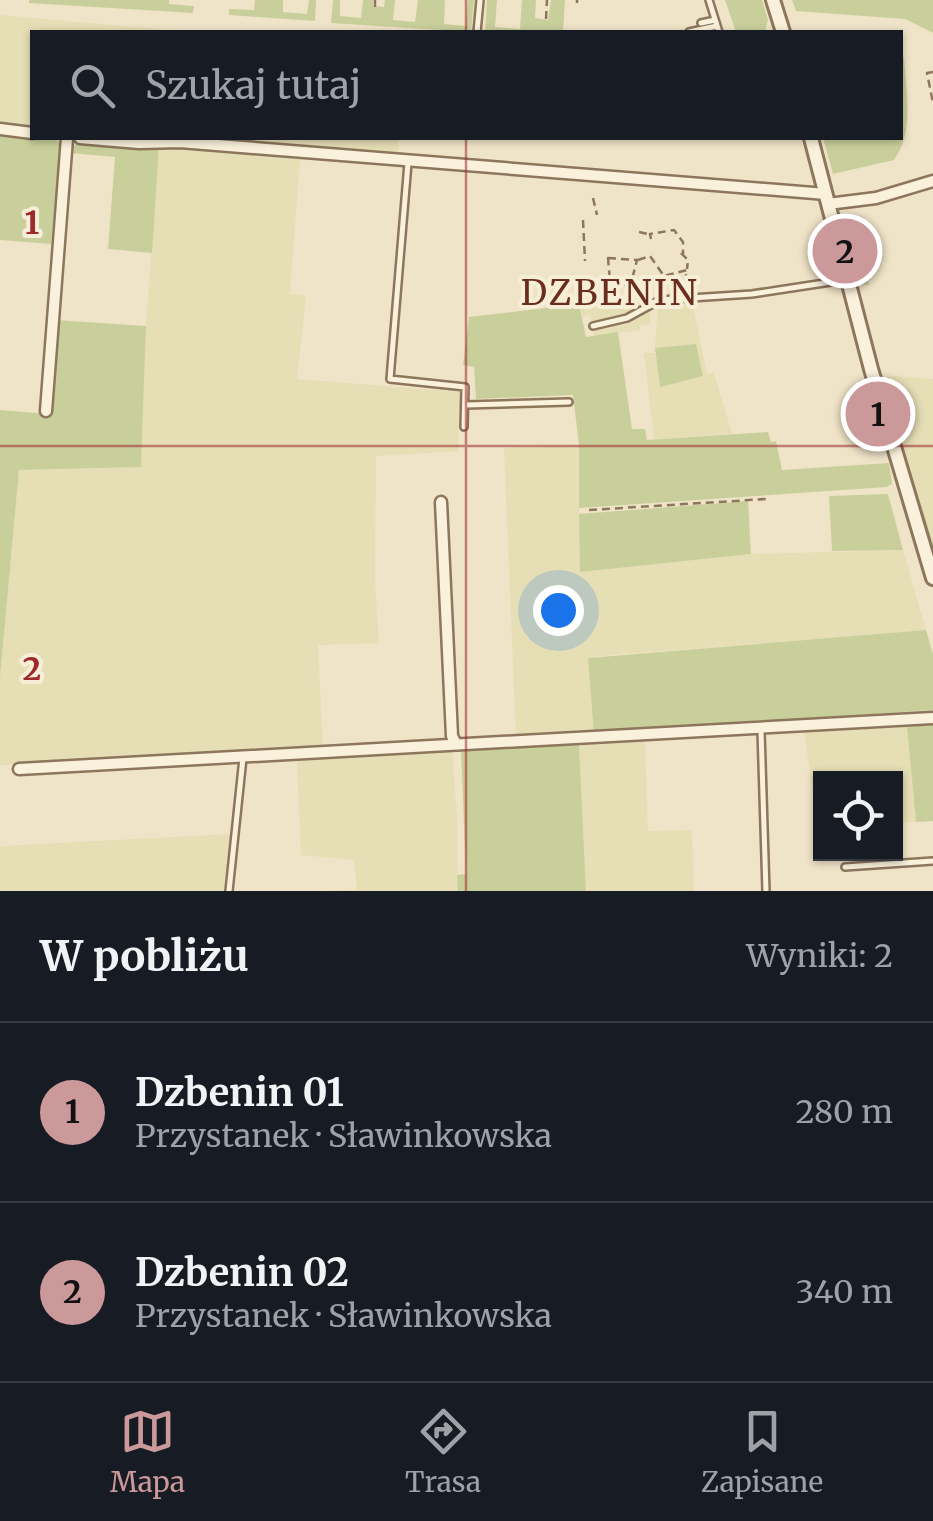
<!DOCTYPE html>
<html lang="pl">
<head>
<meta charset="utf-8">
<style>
	body { margin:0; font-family:Merriweather,serif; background:#242831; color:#f1f3f6 }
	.controls { position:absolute; right:30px; bottom:30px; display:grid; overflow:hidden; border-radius:0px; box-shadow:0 2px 8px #0004 }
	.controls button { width:90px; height:90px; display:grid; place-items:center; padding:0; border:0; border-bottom:2px solid #363941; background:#171b24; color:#f1f3f6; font:50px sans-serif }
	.you { position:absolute; left:558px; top:610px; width:35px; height:35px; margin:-25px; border:8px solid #fff; border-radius:50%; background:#1a73e8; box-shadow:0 0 0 15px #1a73e833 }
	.badge { display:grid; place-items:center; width:65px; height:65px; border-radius:50%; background:#cc999b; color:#111; font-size:32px; font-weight:700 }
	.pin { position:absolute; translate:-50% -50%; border:5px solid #fff; box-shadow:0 2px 10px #0006 }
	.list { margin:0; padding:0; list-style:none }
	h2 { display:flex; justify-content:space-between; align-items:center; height:130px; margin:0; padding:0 40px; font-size:42px }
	h2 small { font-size:32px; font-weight:400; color:#9ea1a6 }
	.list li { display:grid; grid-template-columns:65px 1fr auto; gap:30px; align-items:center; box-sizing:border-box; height:180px; padding:0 40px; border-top:2px solid #363941 }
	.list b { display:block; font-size:38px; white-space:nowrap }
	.list p { margin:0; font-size:32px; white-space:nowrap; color:#9ea1a6 }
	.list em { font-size:32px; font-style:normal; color:#9ea1a6 }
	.icon { flex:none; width:55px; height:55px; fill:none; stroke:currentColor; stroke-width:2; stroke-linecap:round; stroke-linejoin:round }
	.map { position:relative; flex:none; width:933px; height:891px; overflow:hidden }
	.search { position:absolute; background:#171b24; box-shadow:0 2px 8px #0004; left:30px; right:30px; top:30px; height:110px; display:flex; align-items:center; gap:25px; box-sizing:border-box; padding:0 35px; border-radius:0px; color:#9ea1a6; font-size:38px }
	.sheet { height:490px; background:#171b24 }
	nav { display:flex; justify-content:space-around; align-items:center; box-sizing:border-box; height:140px; border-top:2px solid #363941; background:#171b24; font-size:28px; color:#9ea1a6 }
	nav a { display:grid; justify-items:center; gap:5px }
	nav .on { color:#cc999b }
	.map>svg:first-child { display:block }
	.farmland { fill:#e6deb5 }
	.green { fill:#c9cf9b }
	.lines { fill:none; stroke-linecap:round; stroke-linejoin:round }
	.service-casing { stroke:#8d765c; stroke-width:10 }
	.minor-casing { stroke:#8d765c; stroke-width:15 }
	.tertiary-casing { stroke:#8d765c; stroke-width:18 }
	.path { stroke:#8d765c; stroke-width:2.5; stroke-dasharray:8 5; stroke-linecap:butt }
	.service { stroke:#faf1dc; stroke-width:5 }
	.minor { stroke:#faf1dc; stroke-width:10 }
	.tertiary { stroke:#faf1dc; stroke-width:12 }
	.grid { fill:none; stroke:#9e2a2b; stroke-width:2.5; stroke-opacity:0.55 }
	.labels { text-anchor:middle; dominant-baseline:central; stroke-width:8; stroke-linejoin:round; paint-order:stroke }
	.neighbourhood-label { font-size:35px; letter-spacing:2.5px; fill:#6b2e1e; stroke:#f7eed8 }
	.grid-label { font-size:32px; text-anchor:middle; font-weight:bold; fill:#9e2a2b; stroke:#f7eed8; stroke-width:8; stroke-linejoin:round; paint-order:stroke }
</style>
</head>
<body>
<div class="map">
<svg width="933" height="891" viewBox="0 0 933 891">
	<rect width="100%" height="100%" fill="#f0e4c8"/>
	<path class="farmland" d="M0 15 192 32H32V128L0 124Z
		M134 138H398L399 162 261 151Z
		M159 147 300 159 290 294 306 296 297 379 461 392 458 451 376 456 375 581 379 643 318 645 323 749 0 765V679L19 470 141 467 146 326Z
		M648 298 651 324 640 326V330L594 336 590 315 582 316 579 304Z
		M692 301 707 374 714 373 732 434 654 439 644 353H655L660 386 696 344 655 348 658 303Z
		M897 376 933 379V543L901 439H906L889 377Z
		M579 445 580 572 751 554 903 550 926 630 589 657 595 732 516 739 504 448Z
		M907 727 916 822 896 823V778H820V827H818L804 732Z
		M645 742 648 831 692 830 694 891H586L579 745Z
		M452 749 457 816 458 891H317L357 890 354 860 301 855 297 761Z
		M231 834 226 891H0V846Z"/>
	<path class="green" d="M29 0H169V4L194 6 193 13 29 3Z
		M255 0H283V12L307 14 309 0H316L315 21 229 15V9L254 10Z
		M333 0H340V16L361 18 363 0H373V6L384 7 385 0H395L393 20 415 22 418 0H445L444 24 466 26 468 0H474L471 32 331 23Z
		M487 0H497L495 27 520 29 522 0H536L535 18 548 20 551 0H565L563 32H485Z
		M725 0H762L768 20 765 32H736Z
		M792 0H933V33L905 19 796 11Z
		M901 57H904C906 91 915 131 894 160L833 174 823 138H900Z
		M0 133 54 138 61 144 51 244 0 240Z
		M78 140 159 147 152 253 108 249 115 157 70 153Z
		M849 214 869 285 852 284 833 216Z
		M579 304 586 337 618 332 632 429H645L647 440 768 432 771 442 776 441 782 470 889 463 892 484 887 487 579 508V445L573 395 476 399 474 367 463 365 469 317Z
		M56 320 146 326 141 467 19 470 0 678V410L49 414Z
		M696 344 703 376 660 387 655 348Z
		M889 377 906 439 901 440 933 543V558L878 380Z
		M888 494 903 550 832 551 829 496Z
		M748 501 751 554 580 572 579 514Z
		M926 630 933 654V710L594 733 588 658Z
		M933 725V821L916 822 907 727Z
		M579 745 586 891H458L457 875 466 874 461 752 469 749Z"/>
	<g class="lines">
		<g class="service-casing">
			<path id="service" d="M709 0 719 32
				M701 23 715 20
				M477 32 480 0
				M689 32 717 26
				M408 163 390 379 465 387 464 427
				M593 326 627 318 660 300 752 294 844 280
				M466 405 569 402
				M761 731 766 891
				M845 867 933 861
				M229 891 243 758"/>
		</g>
		<g class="minor-casing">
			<path id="minor" d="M0 129 32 133
				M80 138 139 143 180 142 826 194
				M828 204 876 198 933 181
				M46 411 67 138
				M441 502 452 736 456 744
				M19 769 933 718"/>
		</g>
		<g class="tertiary-casing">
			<path id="tertiary" d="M773 0 783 32
				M811 138 871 369 933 578"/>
		</g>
		<path class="path" d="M577 3V0
			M375 7V0
			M546 19 547 0
			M933 72 927 73 933 103
			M593 198 597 215
			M583 220 585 261
			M639 232 648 234
			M651 239 650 234 674 230 683 242V254
			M681 253 688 260 687 269
			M608 258 637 260 631 283 624 286 610 281Z
			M638 260 650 256 664 276 687 270 686 276 692 282
			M589 510 766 499"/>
		<use href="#service" class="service"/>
		<use href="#minor" class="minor"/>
		<use href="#tertiary" class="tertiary"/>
	</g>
	<path class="grid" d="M466 0V32M466 138V891M0 446H933"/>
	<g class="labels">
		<g class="neighbourhood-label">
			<text x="610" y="293">DZBENIN</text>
		</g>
	</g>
	<g class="grid-label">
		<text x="32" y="234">1</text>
		<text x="32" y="680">2</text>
	</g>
</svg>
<div class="controls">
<button><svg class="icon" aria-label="locate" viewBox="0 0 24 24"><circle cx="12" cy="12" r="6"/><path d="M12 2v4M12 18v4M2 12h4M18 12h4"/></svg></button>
</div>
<div class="you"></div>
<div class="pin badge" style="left:878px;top:414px">1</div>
<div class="pin badge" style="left:845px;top:251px">2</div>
<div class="search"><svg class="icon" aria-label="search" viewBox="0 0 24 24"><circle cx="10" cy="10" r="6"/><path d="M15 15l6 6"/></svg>Szukaj tutaj</div>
</div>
<section class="sheet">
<h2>W pobliżu<small>Wyniki: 2</small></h2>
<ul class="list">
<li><span class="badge">1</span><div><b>Dzbenin 01</b><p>Przystanek · Sławinkowska</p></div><em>280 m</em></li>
<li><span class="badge">2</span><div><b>Dzbenin 02</b><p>Przystanek · Sławinkowska</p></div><em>340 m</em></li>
</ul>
</section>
<nav>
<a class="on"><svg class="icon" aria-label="map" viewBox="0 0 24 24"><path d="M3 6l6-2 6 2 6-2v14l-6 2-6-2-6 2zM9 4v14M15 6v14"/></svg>Mapa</a>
<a><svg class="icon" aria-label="directions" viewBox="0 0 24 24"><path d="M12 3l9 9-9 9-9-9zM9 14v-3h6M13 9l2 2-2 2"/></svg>Trasa</a>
<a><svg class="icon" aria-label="saved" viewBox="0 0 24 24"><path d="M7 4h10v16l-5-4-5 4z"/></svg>Zapisane</a>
</nav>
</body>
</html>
